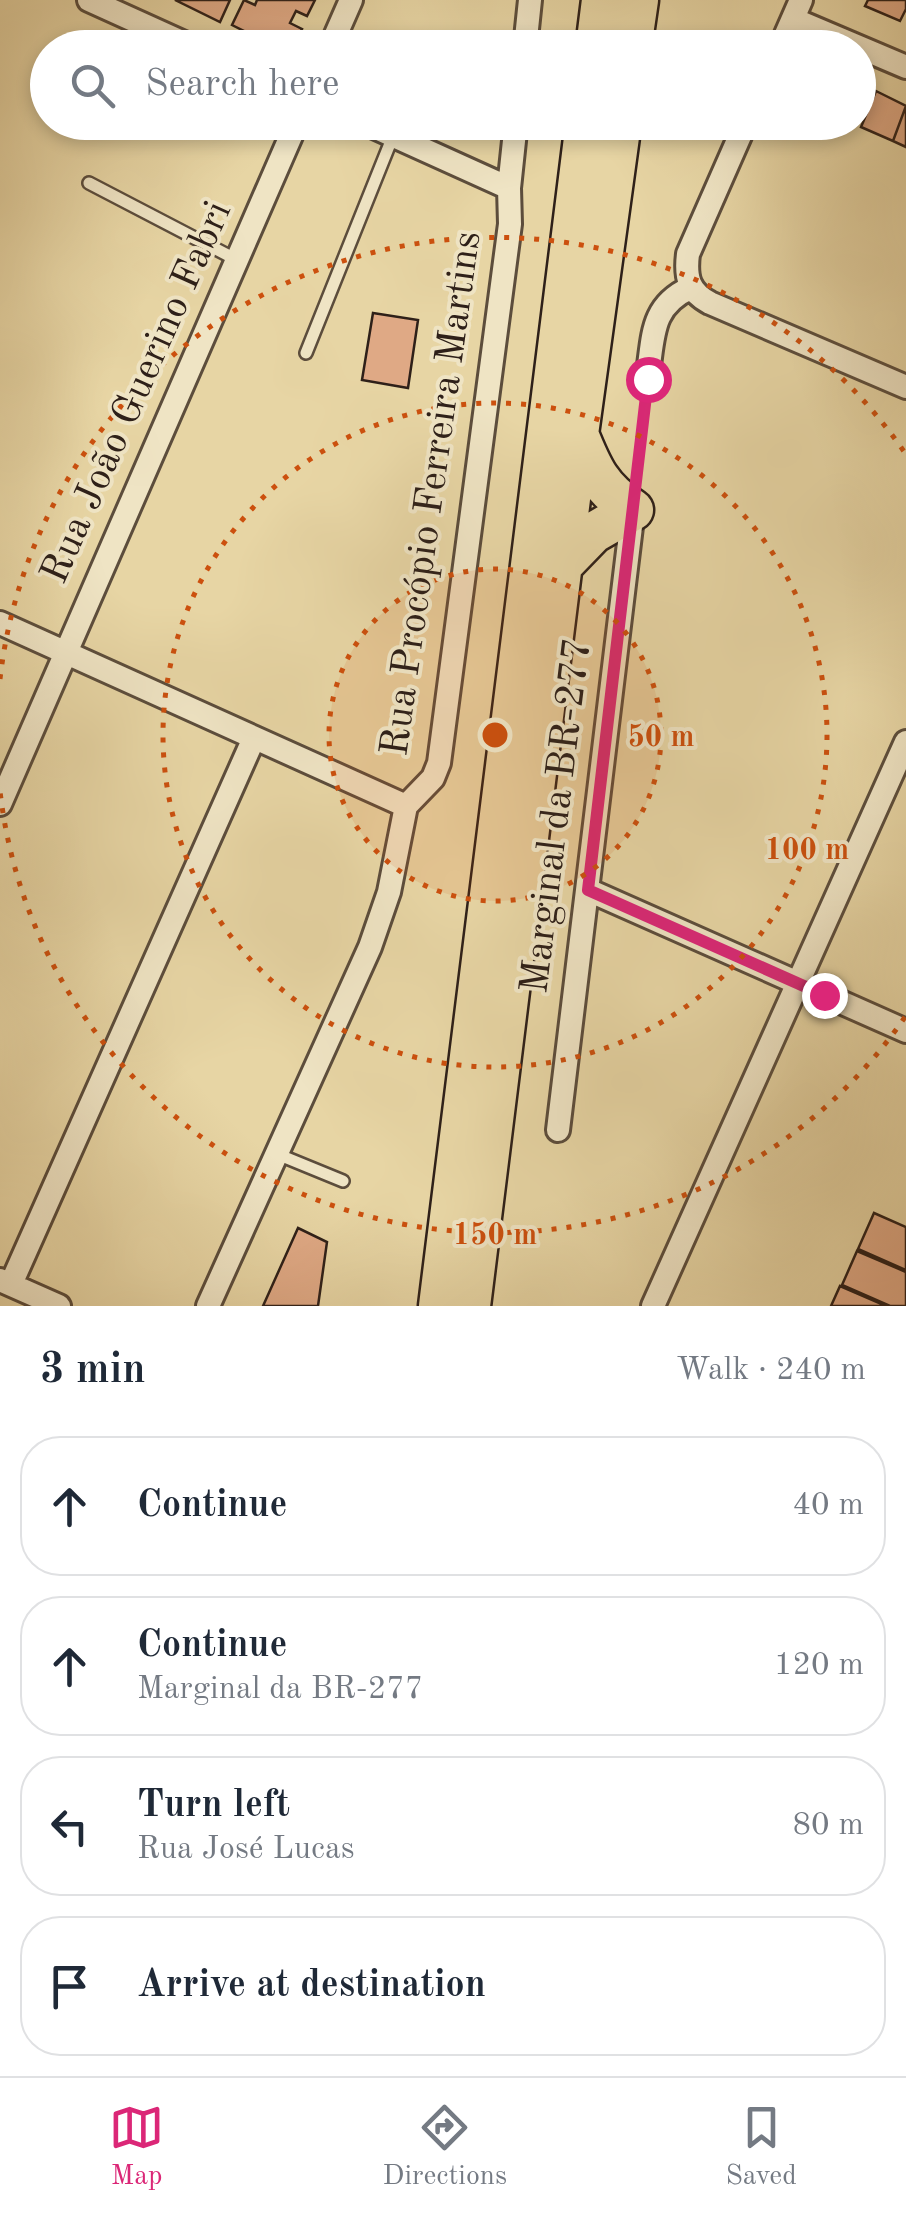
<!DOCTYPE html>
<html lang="en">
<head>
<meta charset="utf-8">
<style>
	body { margin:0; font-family:"Old Standard TT",serif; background:#f2f2f3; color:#1f2937 }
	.stop { position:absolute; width:30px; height:30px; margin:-22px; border:8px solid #db2777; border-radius:50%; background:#fff }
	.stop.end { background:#db2777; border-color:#fff; box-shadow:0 2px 10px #0008 }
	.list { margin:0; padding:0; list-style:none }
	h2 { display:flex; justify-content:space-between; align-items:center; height:130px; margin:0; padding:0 40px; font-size:42px }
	h2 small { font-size:32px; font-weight:400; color:#747a83 }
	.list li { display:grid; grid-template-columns:65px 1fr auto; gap:30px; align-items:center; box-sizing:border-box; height:140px; margin:0 20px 20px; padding:0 20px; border:2px solid #e0e1e3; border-radius:40px }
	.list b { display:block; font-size:38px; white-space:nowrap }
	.list p { margin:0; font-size:32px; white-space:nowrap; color:#747a83 }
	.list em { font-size:32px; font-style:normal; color:#747a83 }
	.icon { flex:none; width:55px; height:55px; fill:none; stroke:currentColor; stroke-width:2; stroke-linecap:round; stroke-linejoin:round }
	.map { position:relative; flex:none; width:906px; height:1306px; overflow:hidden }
	.search { position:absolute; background:#fff; box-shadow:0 5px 15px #0003; left:30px; right:30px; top:30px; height:110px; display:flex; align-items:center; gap:25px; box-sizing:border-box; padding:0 35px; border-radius:55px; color:#747a83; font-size:38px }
	.sheet { height:770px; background:#fff }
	nav { display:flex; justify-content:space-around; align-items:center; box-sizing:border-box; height:140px; border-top:2px solid #e0e1e3; background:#fff; font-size:28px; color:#747a83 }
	nav a { display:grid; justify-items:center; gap:5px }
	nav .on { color:#db2777 }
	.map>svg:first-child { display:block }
	.building { fill:#dfa985; stroke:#2e2019; stroke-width:2.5 }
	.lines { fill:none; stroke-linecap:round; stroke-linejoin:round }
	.lane-casing { stroke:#5c4d3c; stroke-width:16 }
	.street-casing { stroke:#5c4d3c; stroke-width:28 }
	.highway-casing { stroke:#2e2019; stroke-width:45 }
	.path { stroke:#2e2019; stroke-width:4; stroke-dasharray:2.5 5; stroke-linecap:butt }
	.lane { stroke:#efe4c4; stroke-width:11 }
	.street { stroke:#efe4c4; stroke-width:22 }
	.highway { stroke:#e7d5a4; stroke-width:40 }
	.route { stroke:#db2777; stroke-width:12 }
	.ring { fill:none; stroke:#cc500e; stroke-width:5; stroke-dasharray:5 10 }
	.labels { text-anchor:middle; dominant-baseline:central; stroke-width:8; stroke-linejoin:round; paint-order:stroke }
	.street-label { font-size:40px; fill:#2e2019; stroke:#efe4c4 }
	.centre { fill:#cc500e; stroke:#efe4c4; stroke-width:5 }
	.ring-label { font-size:30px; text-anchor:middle; font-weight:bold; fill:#cc500e; stroke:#efe4c4; stroke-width:8; stroke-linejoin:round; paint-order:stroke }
</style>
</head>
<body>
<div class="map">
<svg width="906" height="1306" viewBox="0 0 906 1306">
	<rect width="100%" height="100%" fill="#e7d5a4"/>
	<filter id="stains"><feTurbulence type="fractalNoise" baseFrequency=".002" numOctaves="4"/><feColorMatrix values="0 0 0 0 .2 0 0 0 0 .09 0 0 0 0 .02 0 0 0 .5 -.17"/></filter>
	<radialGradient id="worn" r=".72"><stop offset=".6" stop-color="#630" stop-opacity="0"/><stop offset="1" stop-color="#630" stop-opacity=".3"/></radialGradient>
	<path class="building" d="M175 0H230L220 22Z
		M244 0 255 5 257 0H315L307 16 296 11 290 23 302 29 292 48H278L232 25Z
		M868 0H906V9L900 21 865 6Z
		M876 91 906 106 893 141 861 127Z
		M906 106V147L893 141Z
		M373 313 418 320 408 388 362 380Z
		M874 1213 906 1227V1270L858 1249Z
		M298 1228 327 1242 318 1306H263Z
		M857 1251 906 1272V1306H890L842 1285Z
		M840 1286 886 1306H831Z"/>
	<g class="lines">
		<g class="lane-casing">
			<path id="lane" d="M89 183 237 260
				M306 353 393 136
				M277 1154 343 1181"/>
		</g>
		<g class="street-casing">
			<path id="street" d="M89 0 195 48
				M793 19 906 67
				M330 48 351 0
				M525 48 530 0
				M780 48 801 0
				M363 122 509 188
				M746 122 688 254C685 278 689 292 710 303L906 387
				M647 379C654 338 649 307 690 288
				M0 623 406 806
				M0 804 297 122
				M588 890 906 1031
				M558 1130 633 510
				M0 1280 59 1306
				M11 1284 254 738
				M208 1306 370 947 389 892 406 806 433 778 439 763 510 224 509 188 516 122
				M653 1306 906 742"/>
		</g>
		<g class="highway-casing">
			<path id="highway" d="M596 48 602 0
				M631 48 638 0
				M562 565 593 533 633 510C600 488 592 469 578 434
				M439 1306 586 122
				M470 1306 578 434 621 122"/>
		</g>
		<path class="path" d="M637 473 645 398"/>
		<use href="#lane" class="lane"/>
		<use href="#street" class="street"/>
		<use href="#highway" class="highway"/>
	</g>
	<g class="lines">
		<path class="route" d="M648 379 588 890 824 995"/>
	</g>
	<circle cx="495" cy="735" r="166" fill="#cc500e" fill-opacity=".12"/>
	<g class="ring">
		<circle cx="495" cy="735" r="166"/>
		<circle cx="495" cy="735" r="332"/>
		<path d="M905 1017A498 498 0 0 1 0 791M0 679A498 498 0 0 1 905 453"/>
	</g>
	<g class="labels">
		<g class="street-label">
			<text transform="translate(138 393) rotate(-66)">Rua João Guerino Fabri</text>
			<text transform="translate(433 494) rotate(-82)">Rua Procópio Ferreira Martins</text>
			<text transform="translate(558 816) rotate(-83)">Marginal da BR-277</text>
		</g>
	</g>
	<circle cx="495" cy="735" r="15" class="centre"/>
	<g class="ring-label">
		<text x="661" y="746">50 m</text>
		<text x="807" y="859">100 m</text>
		<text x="495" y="1244">150 m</text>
	</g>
	<rect width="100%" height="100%" filter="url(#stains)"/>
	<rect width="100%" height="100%" fill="url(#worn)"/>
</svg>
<div class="stop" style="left:648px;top:379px"></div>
<div class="stop end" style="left:824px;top:995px"></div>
<div class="search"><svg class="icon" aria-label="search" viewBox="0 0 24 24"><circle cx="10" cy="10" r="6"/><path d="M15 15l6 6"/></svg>Search here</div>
</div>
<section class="sheet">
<h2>3 min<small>Walk · 240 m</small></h2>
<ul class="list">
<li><svg class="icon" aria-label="ahead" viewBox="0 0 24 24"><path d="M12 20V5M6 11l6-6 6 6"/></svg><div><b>Continue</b></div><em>40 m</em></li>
<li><svg class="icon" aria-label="ahead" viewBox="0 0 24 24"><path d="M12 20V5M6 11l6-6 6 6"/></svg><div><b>Continue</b><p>Marginal da BR-277</p></div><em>120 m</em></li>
<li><svg class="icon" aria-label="left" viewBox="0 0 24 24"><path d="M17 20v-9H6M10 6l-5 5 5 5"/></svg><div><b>Turn left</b><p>Rua José Lucas</p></div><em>80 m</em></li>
<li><svg class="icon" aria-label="arrive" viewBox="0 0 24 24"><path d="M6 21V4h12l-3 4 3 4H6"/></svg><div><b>Arrive at destination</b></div></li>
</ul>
</section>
<nav>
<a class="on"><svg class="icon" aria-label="map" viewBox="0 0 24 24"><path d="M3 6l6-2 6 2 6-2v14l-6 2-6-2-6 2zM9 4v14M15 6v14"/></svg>Map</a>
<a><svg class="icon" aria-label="directions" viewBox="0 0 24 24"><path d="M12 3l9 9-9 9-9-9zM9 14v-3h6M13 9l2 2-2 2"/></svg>Directions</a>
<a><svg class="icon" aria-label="saved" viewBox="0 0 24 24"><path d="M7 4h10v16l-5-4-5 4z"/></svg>Saved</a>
</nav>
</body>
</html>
